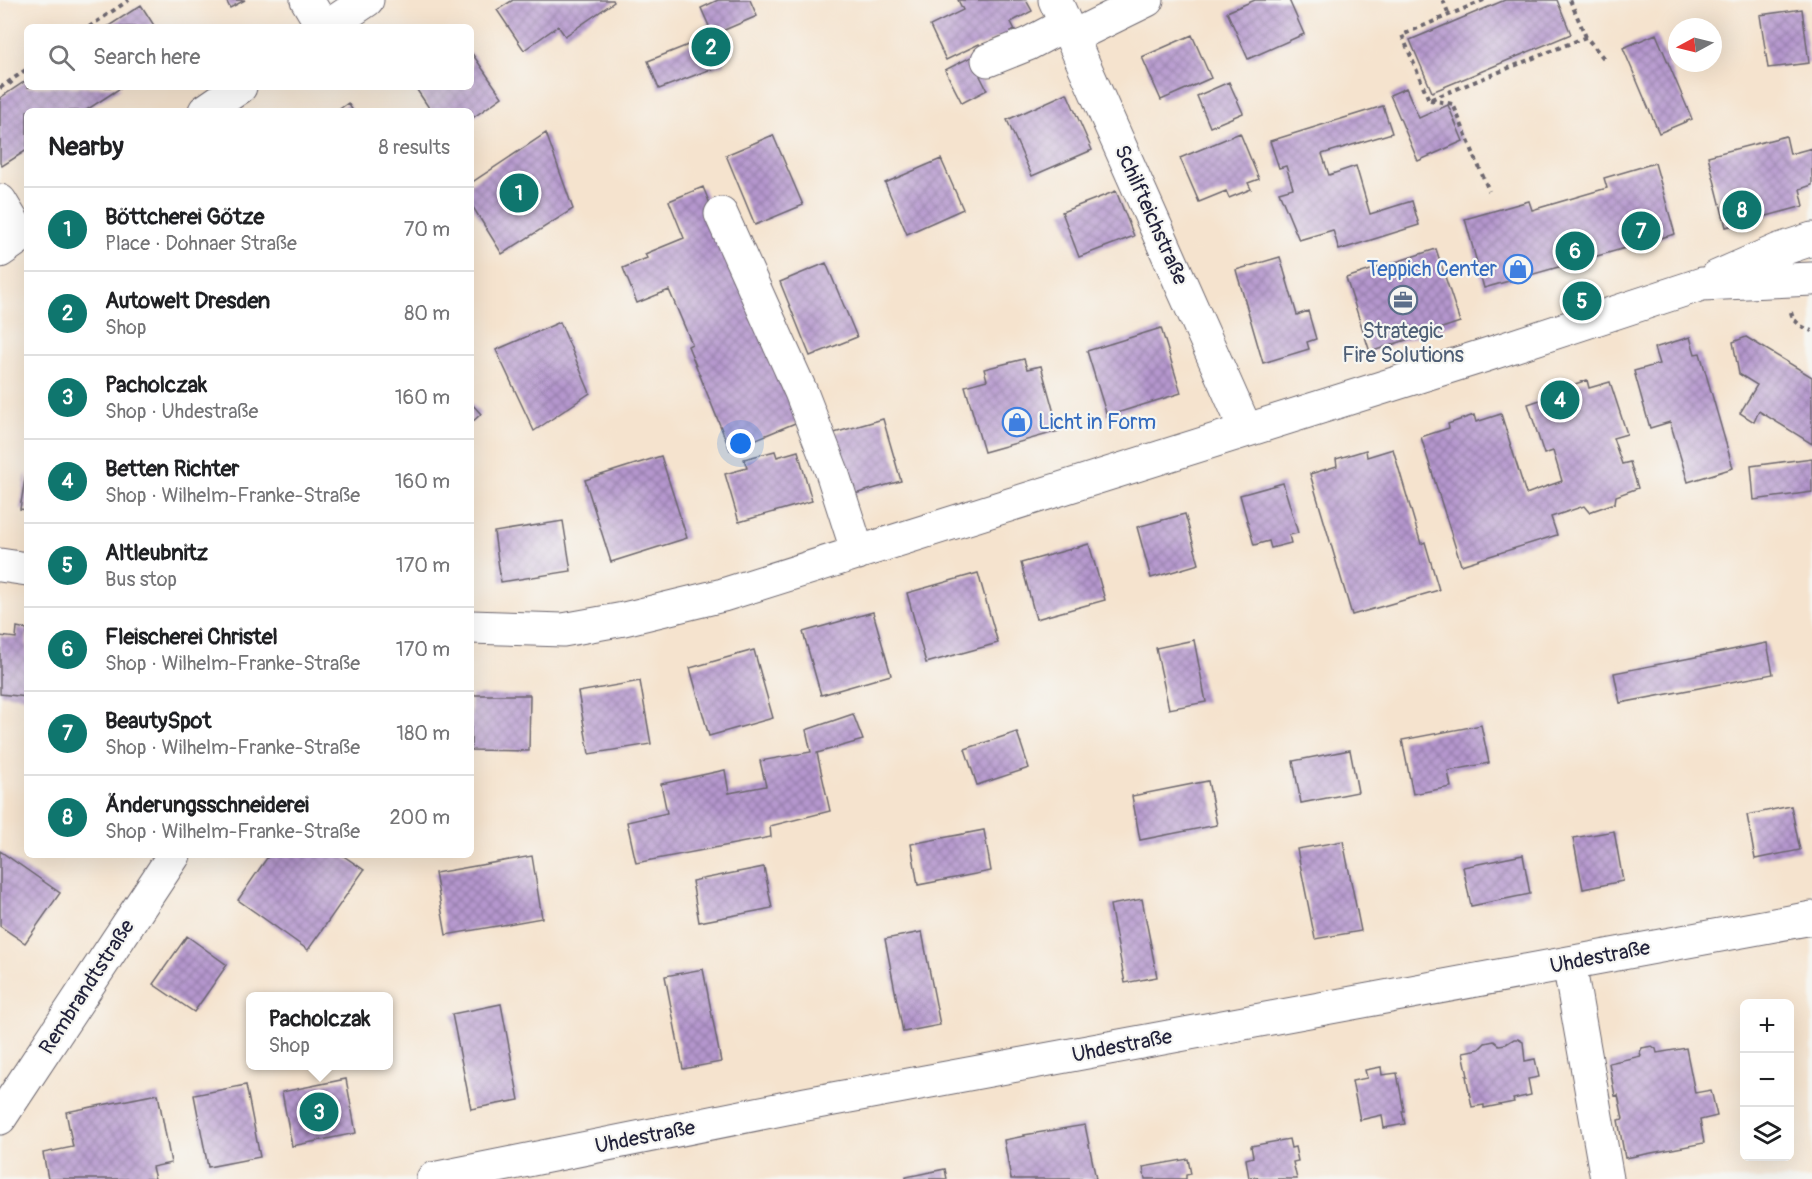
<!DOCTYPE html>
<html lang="en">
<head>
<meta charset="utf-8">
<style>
	body { margin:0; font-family:Pangolin,sans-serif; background:#f6f6f6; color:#202124 }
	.controls { position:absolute; right:18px; bottom:18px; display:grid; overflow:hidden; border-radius:9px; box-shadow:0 6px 24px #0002 }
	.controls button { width:54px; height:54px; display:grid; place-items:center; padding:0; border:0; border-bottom:2px solid #e0e0e0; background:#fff; color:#202124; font:30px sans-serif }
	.compass { position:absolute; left:1668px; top:18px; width:54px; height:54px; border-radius:50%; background:#fff; box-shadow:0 6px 24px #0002; rotate:263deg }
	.you { position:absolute; left:741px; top:444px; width:21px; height:21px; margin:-15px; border:4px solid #fff; border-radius:50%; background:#1a73e8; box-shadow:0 0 0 9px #1a73e833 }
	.badge { display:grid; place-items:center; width:39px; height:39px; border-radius:50%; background:#0f766e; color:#fff; font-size:20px; font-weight:700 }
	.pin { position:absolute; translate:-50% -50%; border:3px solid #fff; box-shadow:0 2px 6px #0006 }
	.popup { position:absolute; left:246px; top:992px; width:147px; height:78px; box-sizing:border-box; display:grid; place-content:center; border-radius:9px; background:#fff; filter:drop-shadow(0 2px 4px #0005); font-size:20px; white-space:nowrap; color:#757577 }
	.popup b { font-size:22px; color:#202124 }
	.popup::after { content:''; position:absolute; left:50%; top:100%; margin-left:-12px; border:12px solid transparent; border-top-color:#fff }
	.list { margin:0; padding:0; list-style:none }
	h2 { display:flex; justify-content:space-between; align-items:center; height:78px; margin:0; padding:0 24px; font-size:26px }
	h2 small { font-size:20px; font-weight:400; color:#757577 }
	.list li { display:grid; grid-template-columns:39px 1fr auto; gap:18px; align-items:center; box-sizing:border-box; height:84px; padding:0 24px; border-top:2px solid #e0e0e0 }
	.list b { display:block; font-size:22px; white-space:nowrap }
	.list p { margin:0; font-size:20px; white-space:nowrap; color:#757577 }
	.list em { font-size:20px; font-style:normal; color:#757577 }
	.icon { flex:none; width:33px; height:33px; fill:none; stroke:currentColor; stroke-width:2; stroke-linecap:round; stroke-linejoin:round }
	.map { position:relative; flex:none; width:1812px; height:1179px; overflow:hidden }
	.search { position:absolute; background:#fff; box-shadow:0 6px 24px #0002; left:24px; top:24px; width:450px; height:66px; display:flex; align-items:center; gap:15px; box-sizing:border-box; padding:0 21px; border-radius:9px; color:#757577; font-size:22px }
	.panel { position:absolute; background:#fff; box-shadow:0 6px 24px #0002; left:24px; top:108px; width:450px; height:750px; border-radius:9px }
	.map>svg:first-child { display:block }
	.building { fill:url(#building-cross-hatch) }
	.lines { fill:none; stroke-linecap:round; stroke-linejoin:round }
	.minor-casing { stroke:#6c666e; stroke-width:35 }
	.major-casing { stroke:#6c666e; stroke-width:35 }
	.path { stroke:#6c666e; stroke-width:4; stroke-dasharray:4.5 4.5; stroke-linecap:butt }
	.minor { stroke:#fff; stroke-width:33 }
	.major { stroke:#fff; stroke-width:33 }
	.labels { text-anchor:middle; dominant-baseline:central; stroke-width:4.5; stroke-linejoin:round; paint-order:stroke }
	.street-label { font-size:21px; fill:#22223b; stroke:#f6f6f2 }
	.shop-label { font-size:21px; fill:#366cbe; stroke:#f6f6f2; text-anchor:end }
	.service-label { font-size:21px; fill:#4e5e75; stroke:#f6f6f2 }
</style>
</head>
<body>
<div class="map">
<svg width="1812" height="1179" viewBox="0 0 1812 1179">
	<defs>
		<pattern id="building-cross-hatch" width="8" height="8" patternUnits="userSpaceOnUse" patternTransform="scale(1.5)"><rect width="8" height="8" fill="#b597ce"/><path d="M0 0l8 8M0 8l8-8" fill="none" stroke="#937ba8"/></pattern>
	</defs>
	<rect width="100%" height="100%" fill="#f6f6f2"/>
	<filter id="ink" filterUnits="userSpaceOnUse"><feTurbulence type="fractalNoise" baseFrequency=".0167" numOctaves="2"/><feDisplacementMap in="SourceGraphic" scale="12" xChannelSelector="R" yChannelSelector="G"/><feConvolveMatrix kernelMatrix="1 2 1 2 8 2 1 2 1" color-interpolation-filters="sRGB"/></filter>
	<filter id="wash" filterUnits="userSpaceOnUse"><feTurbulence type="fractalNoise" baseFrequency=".008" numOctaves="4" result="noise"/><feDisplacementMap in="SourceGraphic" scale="24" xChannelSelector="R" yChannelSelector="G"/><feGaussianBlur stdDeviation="1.35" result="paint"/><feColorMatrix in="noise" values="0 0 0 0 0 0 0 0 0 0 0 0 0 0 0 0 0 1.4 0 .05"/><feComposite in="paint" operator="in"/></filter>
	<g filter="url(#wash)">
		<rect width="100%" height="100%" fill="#f5e3ce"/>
		<g id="blocks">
			<path class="building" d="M226 0H245L230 8Z
				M513 0H613L614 2 565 36 558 26 524 50 497 10Z
				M718 0H750L757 16 713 35 701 8Z
				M958 0H1026L1032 11 1011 22 1015 30 1011 32 1015 40 1004 45 1000 37 980 46 979 44 946 60 930 26 963 10Z
				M1255 0H1289L1304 34 1248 59 1227 12Z
				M1505 0H1557L1571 34 1432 92 1410 40Z
				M141 5 155 27H107Z
				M1802 9 1809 63 1768 68 1760 15Z
				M1656 34 1692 119 1659 133 1623 48Z
				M713 35 724 64 659 89 648 61Z
				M1192 35 1211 78 1161 100 1142 57Z
				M471 52 502 97 471 119V111H431L415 87H471Z
				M973 56 983 75 980 76 987 90 962 103 945 70Z
				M27 80V87H122L85 111H27V150L2 166 0 163V98Z
				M1229 82 1243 113 1210 127 1197 96Z
				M1406 88 1419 118 1448 105 1463 141 1418 161 1390 95Z
				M1067 93 1092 150 1032 176 1007 120Z
				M348 103 353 111H337Z
				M1383 106 1392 133 1322 154 1329 175 1356 166 1370 214 1412 201 1419 225 1339 250 1333 230 1299 240 1279 192 1293 188 1286 166 1279 168 1270 141Z
				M546 133 573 209 502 254 471 204V183Z
				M1240 133 1259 179 1248 183 1251 189 1229 198 1226 191 1199 202 1180 158Z
				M773 135 803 205 755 225 726 155Z
				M1786 136 1790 154 1812 148V185L1800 189 1804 206 1726 227 1708 156Z
				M941 159 963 209 907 234 885 183Z
				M1655 163 1675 234 1484 288 1465 219 1529 201 1532 210 1607 188 1604 178Z
				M703 187 800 421 730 450 688 346 692 344 669 290 637 303 623 268 647 258 645 254 684 238 669 201Z
				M1116 191 1134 236 1079 257 1062 212Z
				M1436 249 1460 322 1370 352 1346 278Z
				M1280 257 1297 315 1308 311 1316 339 1307 342 1309 349 1263 363 1236 270Z
				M826 263 857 337 810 356 780 282Z
				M560 322 590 393 534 431 496 350Z
				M1161 328 1181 393 1107 416 1087 351Z
				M1690 337 1695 354 1700 353 1733 468 1688 482 1670 422 1650 428 1634 371 1659 364 1654 348Z
				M1746 337 1812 377V444L1759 411 1754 422 1740 413 1757 385 1739 374 1733 342Z
				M1024 359 1027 369 1041 366 1059 431 984 452 965 386 987 380 984 369Z
				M1587 380 1589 388 1610 382 1627 434 1613 438 1622 464 1630 462 1638 488 1616 496 1615 503 1589 512 1584 506 1551 517 1557 535 1461 565 1421 437 1449 428 1448 424 1474 415 1476 422 1501 414 1526 494 1542 488 1562 481 1553 451 1544 454 1528 404 1555 395 1554 391Z
				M471 403 481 414 471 423Z
				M883 419 901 481 851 495 834 433Z
				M1393 449 1421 544 1425 542 1439 590 1352 615 1310 474 1337 466 1336 459 1366 450 1367 457Z
				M775 451 777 457 798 451 812 501 739 522 725 474 747 468 744 459Z
				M661 456 687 538 611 562 585 480Z
				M1812 458V492L1754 500 1751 466Z
				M26 473H27V510L20 509Z
				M1283 483 1298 533 1289 535 1291 543 1271 548 1269 541 1254 545 1240 495Z
				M1185 514 1199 564 1151 578 1137 527Z
				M563 521 571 571 501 582 494 532Z
				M1089 544 1105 600 1036 619 1021 563Z
				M978 573 998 643 926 663 907 593Z
				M873 612 891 675 821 695 803 632Z
				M17 627 27 629V697L0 694V636L16 638Z
				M1194 640 1206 702 1169 709 1156 648Z
				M1767 643 1773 674 1620 703 1614 673Z
				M754 650 773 718 709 736 690 668Z
				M640 681 651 744 589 754 578 692Z
				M471 695H530L529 751 471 750Z
				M853 714 863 740 817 753 830 811 770 826 771 837 636 863 627 822 667 813 661 784 725 770 729 793 766 786 760 761 811 752 806 730Z
				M1481 725 1489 763 1448 771 1451 787 1413 794 1402 740Z
				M1017 732 1029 768 977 785 965 749Z
				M1350 750 1358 792 1301 803 1293 761Z
				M1208 781 1217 825 1140 840 1132 796Z
				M1791 806 1800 850 1755 859 1747 815Z
				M984 830 991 871 918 885 911 844Z
				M1614 831 1623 881 1583 889 1573 838Z
				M1343 841 1361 931 1315 939 1297 849Z
				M0 851 60 893 25 943 0 926Z
				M269 855H342L364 870 308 950 238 900Z
				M1523 855 1530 894 1471 906 1463 867Z
				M532 856 542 918 446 935 435 873Z
				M764 867 772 908 699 922 692 881Z
				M1142 899 1157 977 1125 983 1110 905Z
				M922 932 940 1025 903 1032 885 939Z
				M187 936 227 965 194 1012 153 984Z
				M703 969 721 1062 683 1069 665 976Z
				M501 1004 519 1100 471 1109 452 1014Z
				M1514 1039H1518L1523 1042 1525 1061 1535 1059 1539 1077 1528 1079 1531 1095 1513 1099 1514 1102 1484 1108V1105L1472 1107 1466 1076H1468L1463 1052 1479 1049 1485 1043 1494 1041 1499 1045 1506 1044Z
				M1652 1046 1656 1049 1657 1053 1686 1048 1695 1093 1711 1090 1717 1116 1700 1120 1704 1143 1625 1158 1618 1120 1623 1119 1618 1095 1615 1096 1609 1063 1641 1056 1640 1052 1642 1048Z
				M1381 1067 1382 1075 1397 1073 1404 1111H1402L1405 1124 1384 1128 1382 1115 1360 1120 1352 1081 1367 1078 1365 1070Z
				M346 1079 356 1133 292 1146 282 1092Z
				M246 1085 260 1157 208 1167 194 1095Z
				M158 1094 171 1163 152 1167 155 1179H48L43 1153 73 1147 66 1112Z
				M1085 1125 1096 1179H1011L1004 1140 1025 1136 1024 1135Z
				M1289 1139 1291 1148 1295 1147 1298 1161 1293 1162 1297 1179H1258L1257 1177 1249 1178 1246 1159 1253 1157 1251 1146Z
				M1188 1159 1191 1174 1186 1175V1179H1145L1143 1167Z
				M945 1169 947 1179H906V1177Z"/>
		</g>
	</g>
	<g filter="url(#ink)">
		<use href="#blocks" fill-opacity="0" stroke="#6c666e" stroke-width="1.5"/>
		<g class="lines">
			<g class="minor-casing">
				<path id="minor" d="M307 0 323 27
					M1055 0 1246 430
					M1072 37 1147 0
					M988 60 1028 44 1066 24
					M0 201 21 236
					M721 214 801 392 832 472 858 553
					M1717 277 1779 250 1812 239
					M0 565 27 569
					M471 627 563 630 624 619 723 595 1486 355 1702 284 1812 279
					M1569 963 1607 1179
					M0 1118 174 855
					M433 1179 806 1104 1812 918"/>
			</g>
			<g class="major-casing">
				<path id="major" d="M327 27 367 0
					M205 111 240 87
					M0 251 27 232"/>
			</g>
			<path class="path" d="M1443 0 1449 15
				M1484 0 1402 35 1429 100 1586 37
				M1570 0 1586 37 1606 61
				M89 27 129 0
				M9 81 15 88
				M0 88 27 69
				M1430 100 1453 104 1489 191
				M1791 312C1793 322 1803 328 1812 331"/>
			<use href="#minor" class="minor"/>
			<use href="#major" class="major"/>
		</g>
	</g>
	<defs>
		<g id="shop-ring" transform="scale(1.5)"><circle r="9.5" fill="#f6f6f2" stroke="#3f7fe0" stroke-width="1.5"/><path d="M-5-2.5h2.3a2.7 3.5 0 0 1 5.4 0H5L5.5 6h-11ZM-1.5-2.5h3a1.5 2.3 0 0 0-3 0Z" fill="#3f7fe0"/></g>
		<g id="office-ring" transform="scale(1.5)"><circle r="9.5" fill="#f6f6f2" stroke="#5c6f8a" stroke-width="1.5"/><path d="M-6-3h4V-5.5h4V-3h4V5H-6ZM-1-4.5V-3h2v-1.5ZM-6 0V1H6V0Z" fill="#5c6f8a"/></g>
	</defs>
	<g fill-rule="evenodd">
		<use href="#shop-ring" x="1518" y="269"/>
		<use href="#office-ring" x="1403" y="300"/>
		<use href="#shop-ring" x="1017" y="422"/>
	</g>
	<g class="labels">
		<g class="street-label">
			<text transform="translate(1151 215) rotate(66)">Schilfteichstraße</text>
			<text transform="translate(1600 957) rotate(-11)">Uhdestraße</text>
			<text transform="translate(87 987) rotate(-57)">Rembrandtstraße</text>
			<text transform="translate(1122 1046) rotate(-11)">Uhdestraße</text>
			<text transform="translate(645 1137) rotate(-11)">Uhdestraße</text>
		</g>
		<g class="shop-label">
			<text x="1497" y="269">Teppich Center</text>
			<text x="1038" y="422" text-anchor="start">Licht in Form</text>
		</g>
		<g class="service-label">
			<text x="1403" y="331">Strategic<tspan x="1403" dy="24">Fire Solutions</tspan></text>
		</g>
	</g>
</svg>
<div class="controls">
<button>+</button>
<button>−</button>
<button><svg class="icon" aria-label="layers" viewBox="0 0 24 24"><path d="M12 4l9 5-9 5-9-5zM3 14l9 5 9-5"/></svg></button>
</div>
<svg class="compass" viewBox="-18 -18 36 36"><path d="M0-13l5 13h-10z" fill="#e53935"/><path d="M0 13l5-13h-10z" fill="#757577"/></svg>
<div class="you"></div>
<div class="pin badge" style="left:519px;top:193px">1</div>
<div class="pin badge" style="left:711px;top:47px">2</div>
<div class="pin badge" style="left:319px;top:1112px">3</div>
<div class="popup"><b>Pacholczak</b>Shop</div>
<div class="pin badge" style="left:1560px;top:400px">4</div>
<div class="pin badge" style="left:1582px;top:301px">5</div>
<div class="pin badge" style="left:1575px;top:251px">6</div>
<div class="pin badge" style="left:1641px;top:231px">7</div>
<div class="pin badge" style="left:1742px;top:210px">8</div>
<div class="search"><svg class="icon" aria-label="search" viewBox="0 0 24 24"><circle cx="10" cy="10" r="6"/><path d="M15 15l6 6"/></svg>Search here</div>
<section class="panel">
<h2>Nearby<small>8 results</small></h2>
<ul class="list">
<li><span class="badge">1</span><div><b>Böttcherei Götze</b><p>Place · Dohnaer Straße</p></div><em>70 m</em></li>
<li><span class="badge">2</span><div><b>Autowelt Dresden</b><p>Shop</p></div><em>80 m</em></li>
<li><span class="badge">3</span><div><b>Pacholczak</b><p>Shop · Uhdestraße</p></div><em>160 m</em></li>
<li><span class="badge">4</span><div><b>Betten Richter</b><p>Shop · Wilhelm-Franke-Straße</p></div><em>160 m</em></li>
<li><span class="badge">5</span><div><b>Altleubnitz</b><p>Bus stop</p></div><em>170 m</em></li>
<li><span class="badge">6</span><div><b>Fleischerei Christel</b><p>Shop · Wilhelm-Franke-Straße</p></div><em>170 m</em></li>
<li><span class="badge">7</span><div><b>BeautySpot</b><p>Shop · Wilhelm-Franke-Straße</p></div><em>180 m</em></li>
<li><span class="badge">8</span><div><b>Änderungsschneiderei</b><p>Shop · Wilhelm-Franke-Straße</p></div><em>200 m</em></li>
</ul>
</section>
</div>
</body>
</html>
